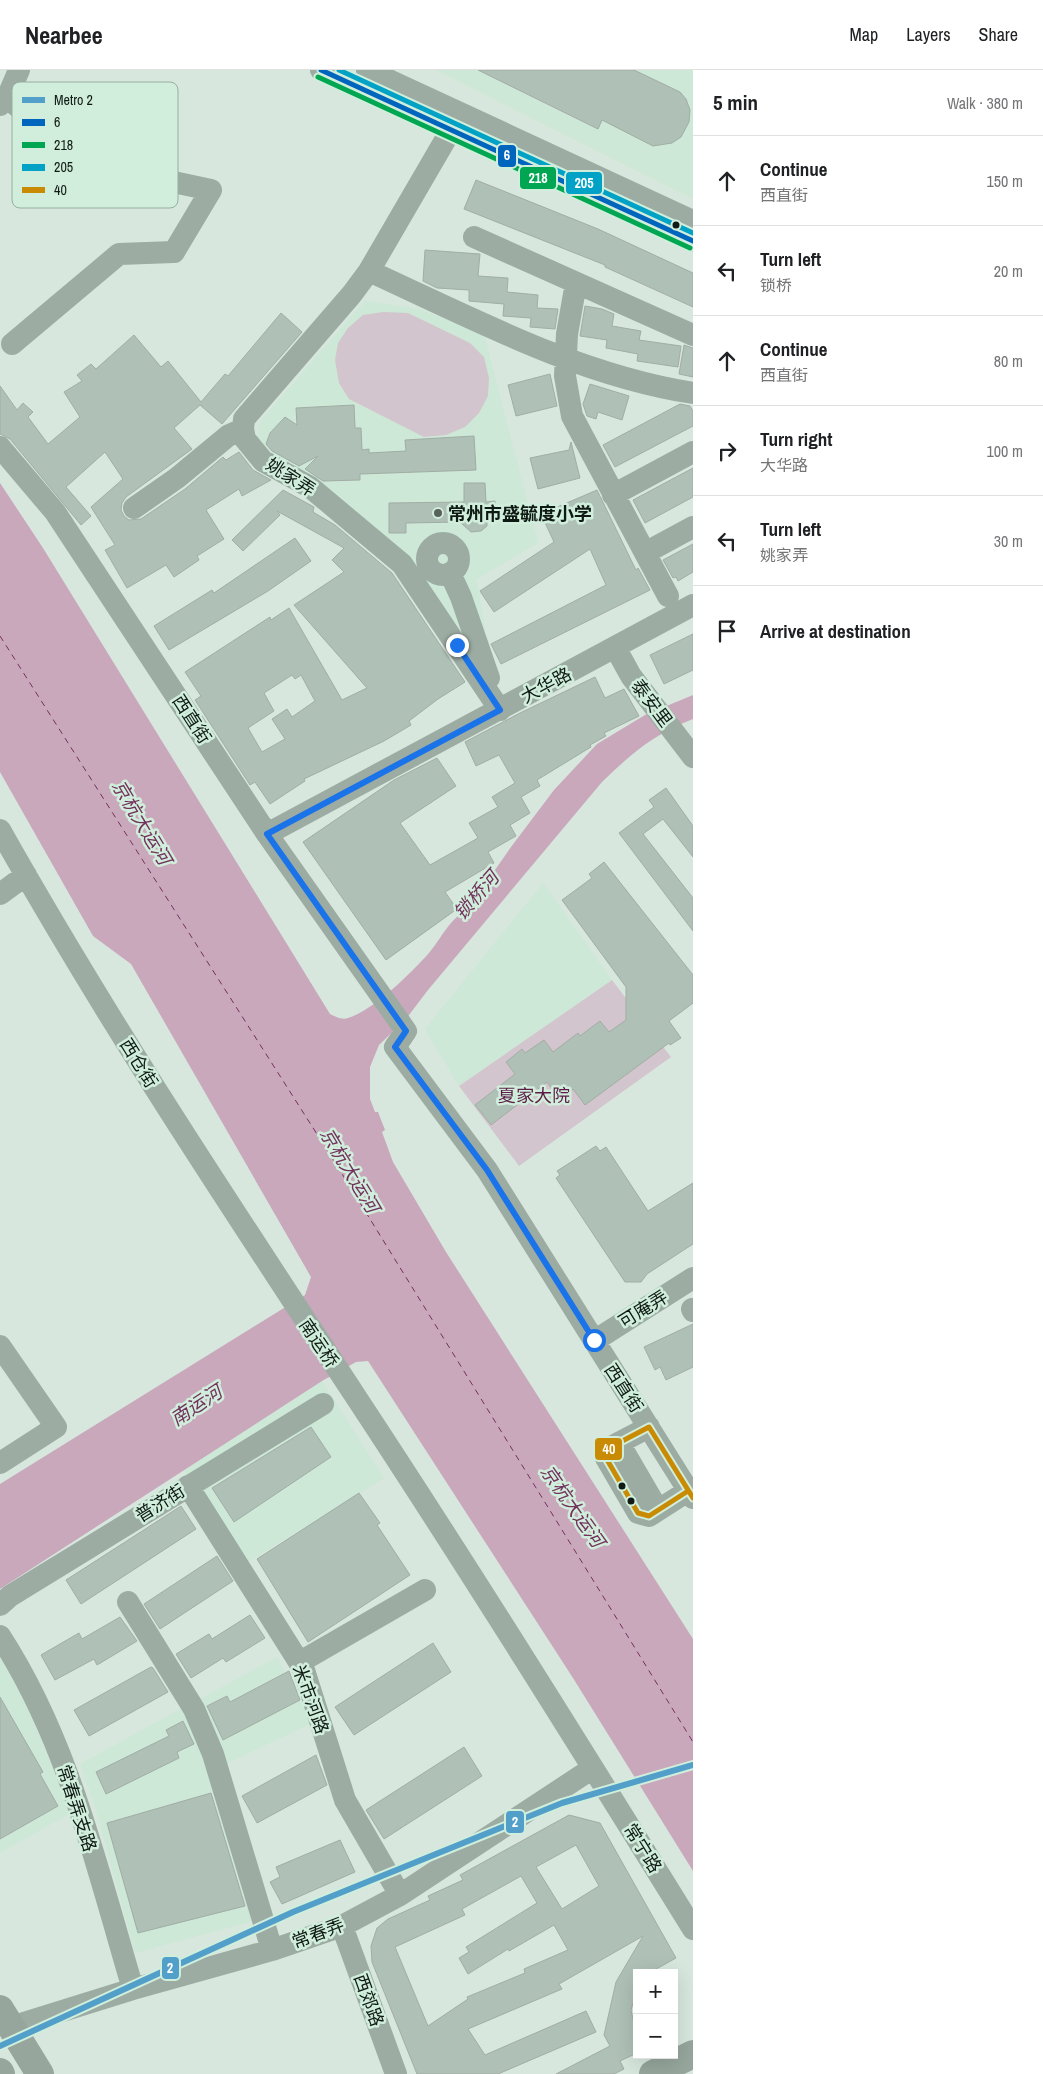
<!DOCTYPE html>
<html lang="en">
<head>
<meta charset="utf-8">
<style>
	body { margin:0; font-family:"Archivo Narrow","Noto Sans SC",sans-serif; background:#f6f6f6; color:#202124 }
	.controls { position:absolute; right:15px; bottom:15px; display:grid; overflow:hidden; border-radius:0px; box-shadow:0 5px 20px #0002 }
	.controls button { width:45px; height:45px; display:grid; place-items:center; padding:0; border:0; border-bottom:1px solid #e0e0e0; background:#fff; color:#202124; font:25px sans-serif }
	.stop { position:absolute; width:15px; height:15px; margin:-11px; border:4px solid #1a73e8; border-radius:50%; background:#fff }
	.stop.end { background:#1a73e8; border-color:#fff; box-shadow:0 1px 5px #0008 }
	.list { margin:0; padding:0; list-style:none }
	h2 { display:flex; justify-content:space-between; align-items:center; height:65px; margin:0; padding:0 20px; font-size:21px }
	h2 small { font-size:16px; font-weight:400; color:#757577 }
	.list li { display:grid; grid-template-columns:32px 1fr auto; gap:15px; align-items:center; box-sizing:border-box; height:90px; padding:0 20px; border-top:1px solid #e0e0e0 }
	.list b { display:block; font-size:19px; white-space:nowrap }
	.list p { margin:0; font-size:16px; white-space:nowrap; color:#757577 }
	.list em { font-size:16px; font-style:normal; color:#757577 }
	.icon { flex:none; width:28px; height:28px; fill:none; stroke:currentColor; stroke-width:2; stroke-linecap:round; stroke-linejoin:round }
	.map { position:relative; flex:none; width:693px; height:2004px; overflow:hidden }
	header { display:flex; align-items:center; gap:30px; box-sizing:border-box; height:70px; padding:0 25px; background:#fff; border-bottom:1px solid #e0e0e0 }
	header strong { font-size:24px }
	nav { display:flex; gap:28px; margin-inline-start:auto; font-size:18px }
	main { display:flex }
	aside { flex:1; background:#fff }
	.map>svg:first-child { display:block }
	.built { fill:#cde8d6 }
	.green { fill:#d3c5cd }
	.water { fill:#c9a8bc }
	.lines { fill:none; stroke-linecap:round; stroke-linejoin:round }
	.ferry { stroke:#73315d; stroke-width:1; stroke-dasharray:6 5; stroke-linecap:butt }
	.building { fill:#afc0b6; stroke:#a1ada5; fill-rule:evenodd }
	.minor { stroke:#9caca3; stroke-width:22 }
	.major { stroke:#96a69c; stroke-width:28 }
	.bus-1-casing { stroke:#d0eedb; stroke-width:9 }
	.bus-2-casing { stroke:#d0eedb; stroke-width:9 }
	.bus-3-casing { stroke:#d0eedb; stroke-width:9 }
	.bus-4-casing { stroke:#d0eedb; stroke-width:9 }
	.bus-1 { stroke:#0065bd; stroke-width:5 }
	.bus-2 { stroke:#00a651; stroke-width:5 }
	.bus-3 { stroke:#01a2c5; stroke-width:5 }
	.bus-4 { stroke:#c98a04; stroke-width:5 }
	.metro-1-casing { stroke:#d0eedb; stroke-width:10 }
	.metro-1 { stroke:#529fc9; stroke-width:6 }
	.route { stroke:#1a73e8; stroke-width:6 }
	.bus-dot { fill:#101a14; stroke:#d0eedb; stroke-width:2 }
	.poi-dot { fill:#56625a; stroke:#d0eedb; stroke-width:2 }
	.labels { text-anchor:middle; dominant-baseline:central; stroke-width:5; stroke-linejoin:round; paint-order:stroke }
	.street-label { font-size:18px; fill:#101a14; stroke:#d0eedb }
	.poi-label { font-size:18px; font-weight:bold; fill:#101a14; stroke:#d0eedb; text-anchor:start }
	.park-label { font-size:18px; fill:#5c1c47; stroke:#d0eedb }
	.water-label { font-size:19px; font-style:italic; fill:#73315d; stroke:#d0eedb }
	.key { fill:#d0eedb; stroke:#96ae9f; stroke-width:1 }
	.key-label { font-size:14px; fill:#101a14 }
	.line-badge { stroke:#d0eedb; stroke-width:2 }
	.badge-label { font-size:14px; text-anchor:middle; font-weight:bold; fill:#fff }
</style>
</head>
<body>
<header>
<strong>Nearbee</strong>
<nav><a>Map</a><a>Layers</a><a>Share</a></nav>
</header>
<main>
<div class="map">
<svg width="693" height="2004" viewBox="0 0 693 2004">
	<rect width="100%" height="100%" fill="#d7e7dd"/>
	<path class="built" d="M436 0H693V129Z
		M365 231 419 239 484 264 538 473 477 509 491 599 484 603 403 490 267 391 257 369 261 350Z
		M543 813 612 910 459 1016 425 959Z
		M322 1311 384 1408 242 1496 184 1400Z
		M0 1586 21 1621 71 1743 0 1783Z
		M277 1587 312 1653 224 1695 196 1631Z
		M186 1636 257 1850 135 1883 96 1740 80 1694Z"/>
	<path class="green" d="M383 242 408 243 470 273 484 287 489 308 488 326 479 343 465 357 446 365 424 367 349 329 339 313 335 290 338 273 348 258 363 245Z
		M612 910 671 987 519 1096 459 1016Z"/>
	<path class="water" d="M0 413 43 478 330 944C336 947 342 950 348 948 374 940 411 903 429 883 441 869 450 848 467 840L511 777 554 720 597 674 645 645 693 625V649C654 664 632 683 602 712L428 920 406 949 379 975 370 997V1029L375 1042H378L385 1060 382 1062 393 1092 446 1182 693 1569V1801L573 1608 368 1291 356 1292 322 1311 0 1519V1414L305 1225 311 1207 131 894 93 866 0 702Z"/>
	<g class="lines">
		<path class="ferry" d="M0 566 336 1094 693 1672"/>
	</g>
	<path class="building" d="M478 0H634L680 22 686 29 690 40 689 52 681 67 672 73 653 76 602 50 598 59Z
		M476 110 598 159 693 203V237L605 197V195L464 139Z
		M425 180 480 184 478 206 508 208 507 222 538 225 537 238 558 239 555 259 530 257 531 248 503 246 504 234 469 231V220L437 218 423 211Z
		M585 236 602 239 614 244 612 256 641 261 639 270 681 276 678 297 637 291 638 284 606 278 607 270 580 266Z
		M281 243 302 262 222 354 200 335 174 358 192 379 126 427 122 433 121 440 124 446 129 450 141 449 185 419 223 387 226 390 239 382 253 400 271 410 242 426 239 419 206 440 224 469 197 486 199 490 174 507 166 495 127 518 105 480 115 475 91 437 123 409 105 382 66 417 91 446 81 455 10 369 0 364V316L17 340 23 333 33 342 28 347 48 374 80 347 64 322 82 311 77 305 91 294 96 299 134 265 161 297 168 291 201 332 225 304 228 306Z
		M684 275 693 278V307L679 304Z
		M550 304 557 336 516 346 508 315Z
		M590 314 629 326 622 350 598 342 596 349 587 346 583 334Z
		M680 334 690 336 693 341V356L615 397 603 375Z
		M354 335 355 358H361L362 380 369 379V383L406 381 405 370 474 366 476 400 360 404V410L323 411 305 399 318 386 299 396 272 381 266 374 270 363 285 347 297 355 296 338Z
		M571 372 580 408 538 419 530 388 569 380Z
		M693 398V427L645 453 633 430Z
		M464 413H485L486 432 495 431V447H487V456L481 461 471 462 460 452 406 453V463H389V433L464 432Z
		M283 420 314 437 313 442 335 455 392 503 465 612 438 629 409 651 411 655 384 671 304 709 305 711 270 734 255 712 250 715 195 630 201 626 185 602 270 547 271 550 289 538 342 630 367 618 294 535 344 502 332 490 344 478 277 441 280 445 243 481 232 470ZM292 605 295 609 301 605 315 631 292 647 287 639 272 649 285 669 262 682 248 658 274 641 264 623Z
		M597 420 636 500 638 498 650 520 501 594 491 574 606 515 590 479 494 542 480 521 554 472 541 444Z
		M295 468 311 491 268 521 169 580 154 556 212 520 214 523Z
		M693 474V502L678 511 676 507 673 508 663 490Z
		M693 564V600L664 614 650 585Z
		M595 607 605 628 624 619 639 646 604 663 606 666 590 675 591 677 537 710 540 716 521 727 530 743 510 755 516 766 488 782 494 793 445 822 457 839 386 890 303 772 394 710 437 688 456 716 400 753 430 795 478 768 469 753 498 737 492 727 515 713 499 685 476 696 465 672 520 643Z
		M666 718 693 756V787L663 749 643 764 693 828V861L619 763 654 737 649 730Z
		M604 792 693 905V933L669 951 681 968 670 975 669 973 585 1035 573 1019 560 1029 547 1012 491 1055 475 1035 515 1004 506 992 522 979 525 983 544 970 553 982 578 963 580 966 600 951 609 962 626 950V917L562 830 592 808 589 804Z
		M596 1076 600 1081 606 1077 648 1141 693 1113V1174L647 1204 641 1212H625L556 1108 560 1105 557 1101Z
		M693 1254V1297L666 1310 660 1297 655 1300 644 1277Z
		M311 1357 331 1387 234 1452 212 1418Z
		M359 1423 380 1453 377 1455 410 1505 308 1572 257 1489Z
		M181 1436 196 1459 81 1534 66 1510Z
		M217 1486 233 1511 160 1559 144 1534Z
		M250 1545 265 1568 226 1592 223 1588 191 1608 176 1584 209 1564 212 1569Z
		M120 1547 137 1571 97 1595 94 1589 55 1610 41 1585 79 1563 82 1569Z
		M433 1573 451 1602 354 1665 335 1637Z
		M151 1597 153 1598 168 1622 89 1666 74 1640Z
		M289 1601 300 1630 223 1670 207 1636 227 1626 230 1632Z
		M0 1627 43 1702 40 1704 58 1736 0 1769Z
		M183 1651 194 1674 177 1682 179 1688 106 1724 96 1702 169 1666 166 1660Z
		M464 1677 482 1706 384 1769 366 1740Z
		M316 1685 327 1715 257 1753 242 1726Z
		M211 1723 245 1836 138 1863 107 1753Z
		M569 1745 600 1753 676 1888 649 1903H637V1920L631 1940 637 1966V1983L620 1991 624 1999 614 2004H556L610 1976 604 1965 616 1912 643 1866 559 1914 562 1919 468 1959 485 1985 586 1941 596 1962 498 2004H417L372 1892 371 1876 377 1858 388 1849 430 1830 428 1826 463 1810 460 1805ZM576 1775 599 1816 562 1839 536 1797ZM521 1806 537 1833 466 1877 469 1882 459 1888 468 1904 508 1879 509 1881 554 1855 568 1880 524 1899 525 1903 467 1927 468 1929 428 1956 395 1877 465 1845 462 1839Z
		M340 1770 355 1802 282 1834 270 1812 280 1807 276 1797Z"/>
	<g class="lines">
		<path class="minor" d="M321 0 693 171
			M367 0 693 151
			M7 28 89 94 211 120 174 182 119 184 12 274
			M0 35 7 28 19 0
			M451 60 369 201 352 224 244 349 243 359 245 369 263 391 310 417 402 494 500 640
			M474 167 693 265
			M369 201C474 249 578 305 693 323
			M576 213 567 264 565 306 572 346 668 526
			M0 377 55 442 267 764 406 961 395 977 487 1100 693 1428
			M613 425 693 382
			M134 438 177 408 229 365 243 359
			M427 489a16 16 0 1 1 32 0a16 16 0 1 1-32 0Z
			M645 483 693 457
			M450 503 461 527 489 608
			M615 577 631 606 693 687
			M0 760C109 954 232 1138 354 1324 470 1500 582 1680 693 1859
			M267 764 693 535
			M0 824 26 805
			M692 1239 693 1241
			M594 1271 693 1208
			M0 1276 56 1357 0 1393
			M649 1357 609 1378 606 1388 638 1443 649 1446 688 1421
			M619 1373 658 1440
			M188 1416 304 1600 345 1730 400 1825
			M128 1532 194 1639 213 1684 272 1880
			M0 1535 10 1526 323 1334
			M0 1566C69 1672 97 1799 133 1919
			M300 1592 425 1520
			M342 1856 396 2004
			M11 1957 133 1919 272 1880 342 1856 400 1825 593 1698"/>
		<path class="major" d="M0 1939 40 2004
			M0 2002 1 2004
			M653 2004 693 1984"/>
		<g class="bus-1-casing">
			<path id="bus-1" d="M321 0 693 171"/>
		</g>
		<g class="bus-2-casing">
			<path id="bus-2" d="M318 7 690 178"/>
		</g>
		<g class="bus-3-casing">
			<path id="bus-3" d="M339 0 693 163"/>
		</g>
		<g class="bus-4-casing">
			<path id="bus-4" d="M688 1421 649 1446 638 1443 606 1388 609 1378 649 1357 693 1428"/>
		</g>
		<use href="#bus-1" class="bus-1"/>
		<use href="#bus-2" class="bus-2"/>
		<use href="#bus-3" class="bus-3"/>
		<use href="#bus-4" class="bus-4"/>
		<g class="metro-1-casing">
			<path id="metro-1" d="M0 1976 293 1842 562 1733 693 1695"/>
		</g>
		<use href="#metro-1" class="metro-1"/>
	</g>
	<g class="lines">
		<path class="route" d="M457 575 500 640 267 764 406 961 395 977 487 1100 594 1270"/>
	</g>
	<g class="bus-dot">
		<circle cx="676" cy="155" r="4.5"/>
		<circle cx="622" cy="1416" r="4.5"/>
		<circle cx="631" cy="1431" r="4.5"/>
	</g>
	<circle class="poi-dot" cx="438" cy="443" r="5"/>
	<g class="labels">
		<g class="street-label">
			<text transform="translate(291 407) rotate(33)">姚家弄</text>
			<text transform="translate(546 615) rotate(-28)">大华路</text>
			<text transform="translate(652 633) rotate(53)">泰安里</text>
			<text transform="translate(192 649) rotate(57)">西直街</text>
			<text transform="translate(139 993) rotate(58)">西仓街</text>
			<text transform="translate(643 1239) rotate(-32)">可庵弄</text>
			<text transform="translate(319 1273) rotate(56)">南运桥</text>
			<text transform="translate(624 1318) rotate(57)">西直街</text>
			<text transform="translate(160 1433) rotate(-32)">普济街</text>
			<text transform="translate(311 1629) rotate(70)">米市河路</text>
			<text transform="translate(77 1738) rotate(72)">常春弄支路</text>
			<text transform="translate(643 1778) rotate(58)">常宁路</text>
			<text transform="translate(318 1863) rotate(-21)">常春弄</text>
			<text transform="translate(369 1930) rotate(70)">西郊路</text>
		</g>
		<g class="poi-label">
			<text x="448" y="443">常州市盛毓度小学</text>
		</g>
		<g class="park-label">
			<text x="534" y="1025">夏家大院</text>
		</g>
		<g class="water-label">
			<text transform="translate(142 752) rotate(59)">京杭大运河</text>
			<text transform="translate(476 825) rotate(-49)">锁桥河</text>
			<text transform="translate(350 1100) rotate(59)">京杭大运河</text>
			<text transform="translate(196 1335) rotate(-33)">南运河</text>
			<text transform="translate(573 1436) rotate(55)">京杭大运河</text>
		</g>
	</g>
	<rect x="12" y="12" width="166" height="126" rx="8" class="key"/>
	<rect x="22" y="27" width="23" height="6" fill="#529fc9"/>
	<rect x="22" y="49" width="23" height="7" fill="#0065bd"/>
	<rect x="22" y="72" width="23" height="6" fill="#00a651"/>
	<rect x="22" y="94" width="23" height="7" fill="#01a2c5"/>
	<rect x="22" y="117" width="23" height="6" fill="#c98a04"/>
	<g class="key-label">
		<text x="54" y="35">Metro 2</text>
		<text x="54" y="57">6</text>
		<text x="54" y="80">218</text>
		<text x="54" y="102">205</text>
		<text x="54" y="125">40</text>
	</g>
	<g class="line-badge">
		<rect x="497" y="74" width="20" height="24" rx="5" fill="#0065bd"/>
		<rect x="519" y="96" width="38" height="24" rx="5" fill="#00a651"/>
		<rect x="565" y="101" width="38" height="24" rx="5" fill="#01a2c5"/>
		<rect x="594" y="1367" width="29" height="24" rx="5" fill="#c98a04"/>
		<rect x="505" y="1740" width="20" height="24" rx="5" fill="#529fc9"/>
		<rect x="161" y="1886" width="19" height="24" rx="5" fill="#529fc9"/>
	</g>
	<g class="badge-label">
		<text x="507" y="90">6</text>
		<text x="538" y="113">218</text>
		<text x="584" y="118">205</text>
		<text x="609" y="1384">40</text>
		<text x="515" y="1757">2</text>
		<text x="170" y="1903">2</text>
	</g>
</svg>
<div class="controls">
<button>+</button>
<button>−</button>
</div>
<div class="stop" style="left:594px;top:1270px"></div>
<div class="stop end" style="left:457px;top:575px"></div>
</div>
<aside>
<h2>5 min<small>Walk · 380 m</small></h2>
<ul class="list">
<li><svg class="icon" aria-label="ahead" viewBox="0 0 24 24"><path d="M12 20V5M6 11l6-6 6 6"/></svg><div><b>Continue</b><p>西直街</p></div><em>150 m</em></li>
<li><svg class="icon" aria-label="left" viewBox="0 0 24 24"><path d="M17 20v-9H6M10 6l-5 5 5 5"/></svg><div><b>Turn left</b><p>锁桥</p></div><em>20 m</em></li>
<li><svg class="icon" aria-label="ahead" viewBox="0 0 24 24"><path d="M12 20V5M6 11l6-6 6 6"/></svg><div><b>Continue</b><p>西直街</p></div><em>80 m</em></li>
<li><svg class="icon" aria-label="right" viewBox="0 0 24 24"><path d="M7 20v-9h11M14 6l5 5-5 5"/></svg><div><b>Turn right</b><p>大华路</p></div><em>100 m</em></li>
<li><svg class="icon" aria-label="left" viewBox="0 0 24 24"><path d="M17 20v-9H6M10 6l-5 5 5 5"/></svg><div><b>Turn left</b><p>姚家弄</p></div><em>30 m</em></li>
<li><svg class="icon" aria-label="arrive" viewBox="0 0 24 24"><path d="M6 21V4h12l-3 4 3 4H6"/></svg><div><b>Arrive at destination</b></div></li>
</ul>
</aside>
</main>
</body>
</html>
